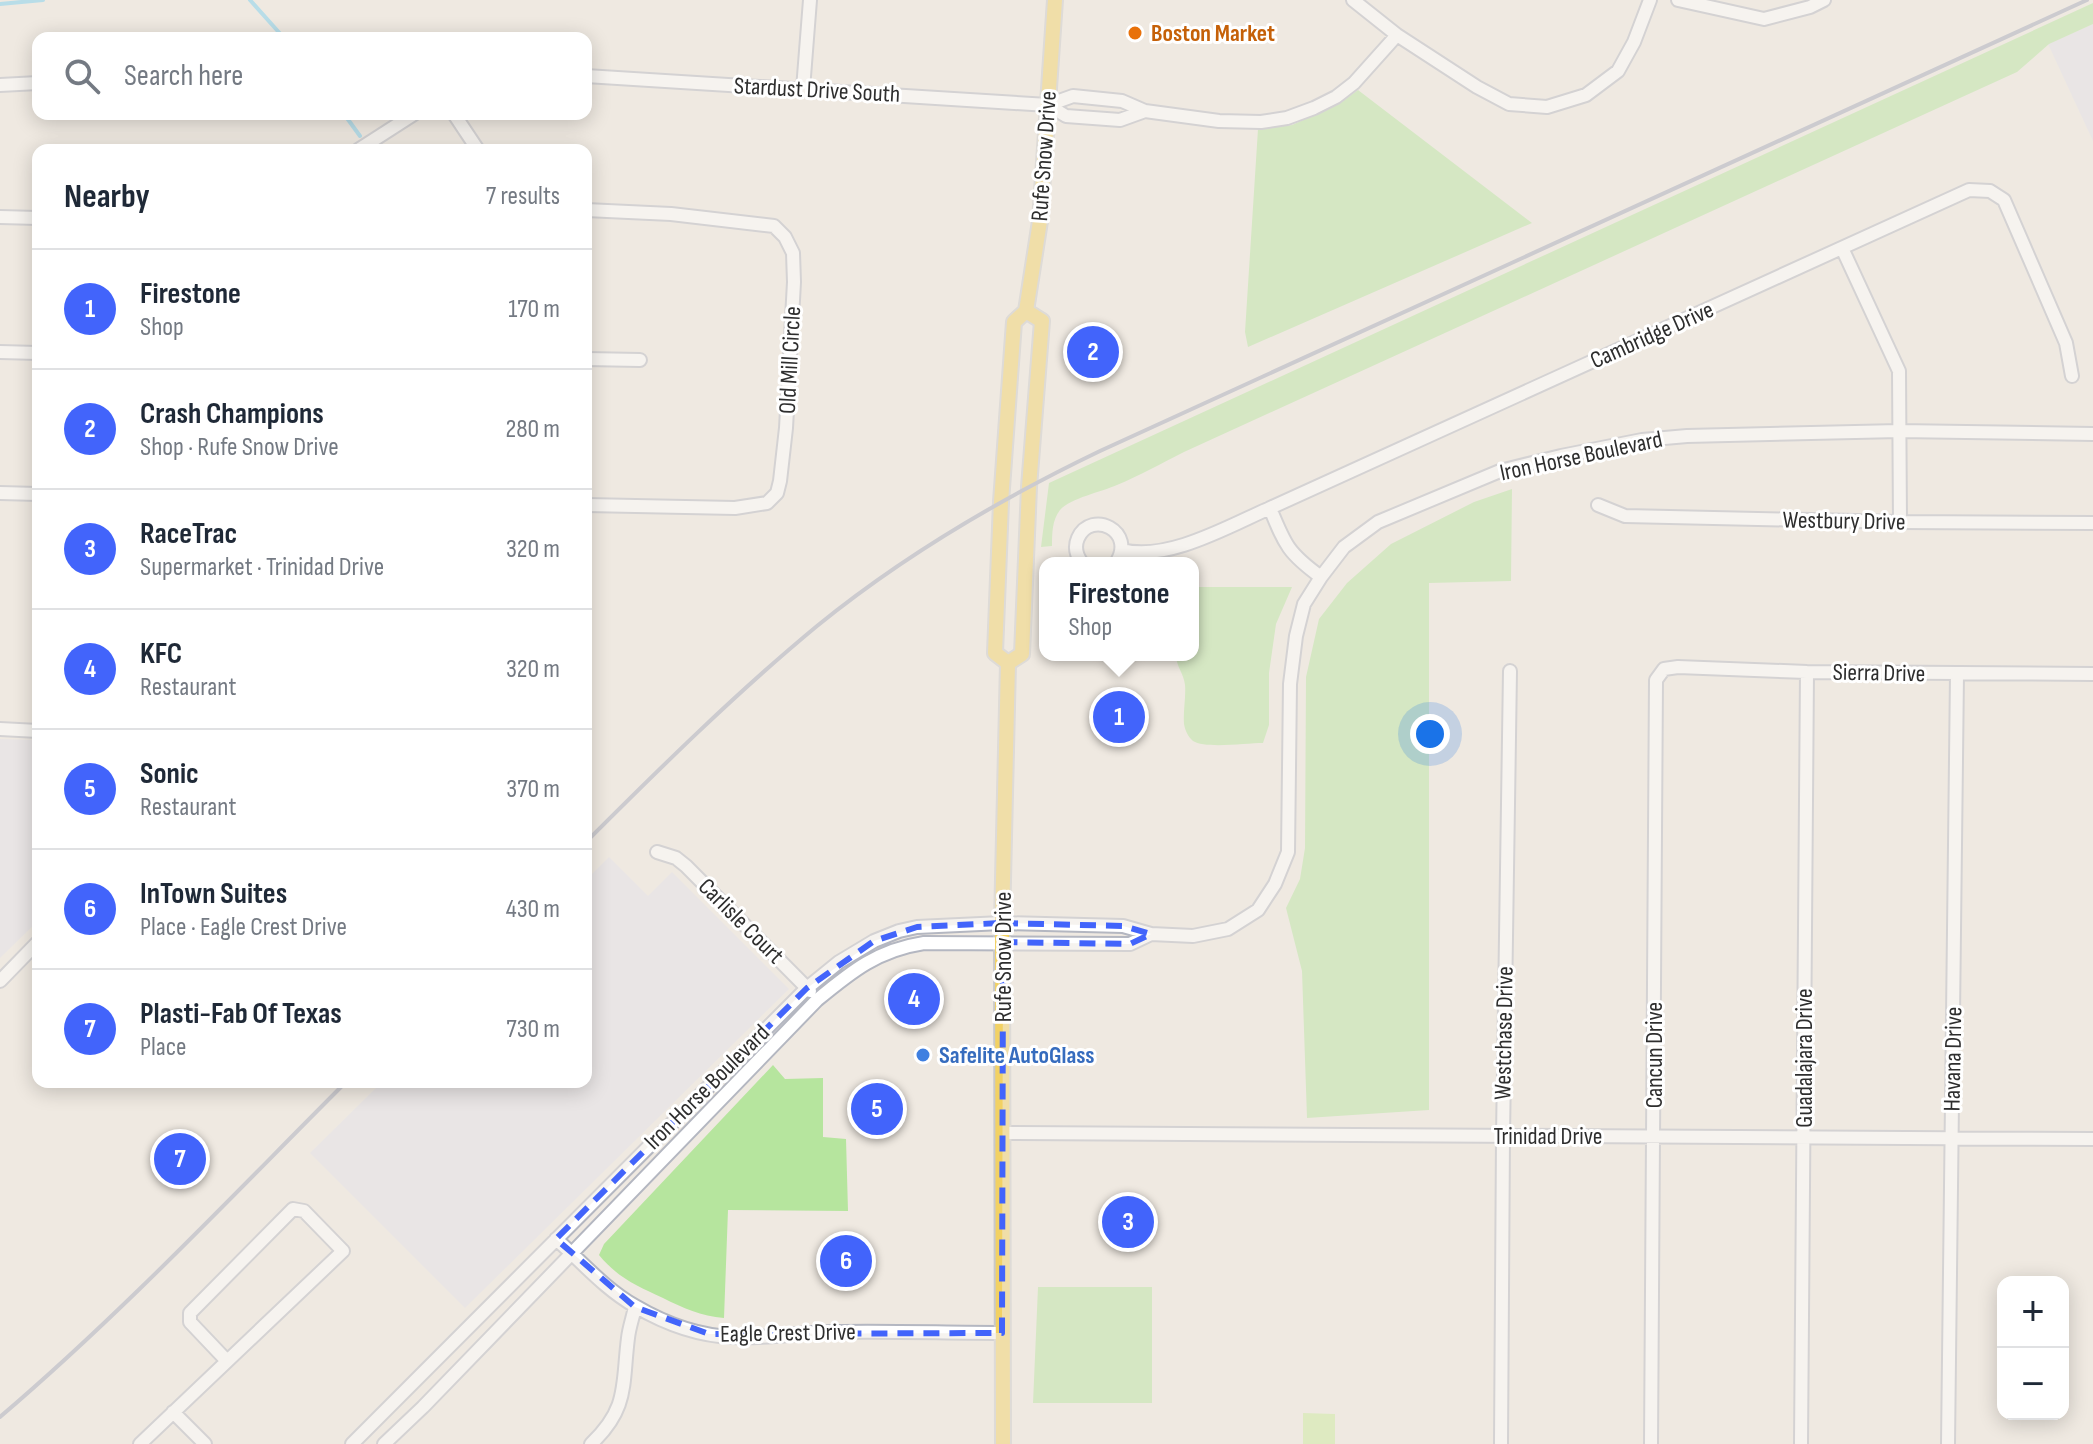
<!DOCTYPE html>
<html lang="en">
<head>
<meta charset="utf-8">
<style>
	body { margin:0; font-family:"Sofia Sans Condensed",sans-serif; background:#f2f2f3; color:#1f2937 }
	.controls { position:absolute; right:24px; bottom:24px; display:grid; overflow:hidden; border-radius:16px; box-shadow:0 4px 20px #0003 }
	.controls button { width:72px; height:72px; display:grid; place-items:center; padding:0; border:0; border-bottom:2px solid #e0e1e3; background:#fff; color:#1f2937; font:40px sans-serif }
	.you { position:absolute; left:1430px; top:734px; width:28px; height:28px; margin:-20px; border:6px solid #fff; border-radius:50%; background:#1a73e8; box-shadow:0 0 0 12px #1a73e833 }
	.badge { display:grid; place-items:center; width:52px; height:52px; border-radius:50%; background:#4264fb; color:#fff; font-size:26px; font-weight:700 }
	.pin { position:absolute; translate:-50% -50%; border:4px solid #fff; box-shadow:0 2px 8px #0006 }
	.popup { position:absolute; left:1039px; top:557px; width:160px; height:104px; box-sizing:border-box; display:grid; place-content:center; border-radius:16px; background:#fff; filter:drop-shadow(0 2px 6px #0005); font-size:26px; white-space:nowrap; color:#747a83 }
	.popup b { font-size:30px; color:#1f2937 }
	.popup::after { content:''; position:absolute; left:50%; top:100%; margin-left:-16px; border:16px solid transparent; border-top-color:#fff }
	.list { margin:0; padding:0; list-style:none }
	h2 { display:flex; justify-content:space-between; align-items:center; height:104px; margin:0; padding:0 32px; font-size:34px }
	h2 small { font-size:26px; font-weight:400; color:#747a83 }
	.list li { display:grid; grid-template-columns:52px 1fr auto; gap:24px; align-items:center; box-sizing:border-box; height:120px; padding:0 32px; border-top:2px solid #e0e1e3 }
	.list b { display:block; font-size:30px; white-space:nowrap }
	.list p { margin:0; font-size:26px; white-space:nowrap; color:#747a83 }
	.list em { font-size:26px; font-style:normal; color:#747a83 }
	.icon { flex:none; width:44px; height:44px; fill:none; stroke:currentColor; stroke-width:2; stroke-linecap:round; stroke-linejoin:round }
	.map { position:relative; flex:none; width:2093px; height:1444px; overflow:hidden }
	.search { position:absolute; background:#fff; box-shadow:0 4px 20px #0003; left:32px; top:32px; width:560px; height:88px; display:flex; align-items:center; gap:20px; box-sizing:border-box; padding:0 28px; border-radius:16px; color:#747a83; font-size:30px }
	.panel { position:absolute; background:#fff; box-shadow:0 4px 20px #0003; left:32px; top:144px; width:560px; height:944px; border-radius:16px }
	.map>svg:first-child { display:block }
	.industrial { fill:#e3e1e8 }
	.green { fill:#b6e59e }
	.pitch { fill:#c9ec9a }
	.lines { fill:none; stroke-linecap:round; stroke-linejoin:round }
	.stream { stroke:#75cff0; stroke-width:4 }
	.minor-casing { stroke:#b4b7c1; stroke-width:16 }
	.major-casing { stroke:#c9c9c9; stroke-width:18 }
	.minor { stroke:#fff; stroke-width:12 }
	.major { stroke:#f2d163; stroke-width:14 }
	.rail { stroke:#a3a6b8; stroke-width:4 }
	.marked { fill:none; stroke:#4264fb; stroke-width:6; stroke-dasharray:16 10; stroke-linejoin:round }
	.food-dot { fill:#e8710a; stroke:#fff; stroke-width:3 }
	.shop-dot { fill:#3f7fe0; stroke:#fff; stroke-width:3 }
	.labels { text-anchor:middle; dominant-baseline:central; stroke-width:6; stroke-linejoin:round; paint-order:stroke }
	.food-label { font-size:24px; font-weight:bold; fill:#c56008; stroke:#fff; text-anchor:start }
	.street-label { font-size:24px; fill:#2e2e2e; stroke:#fff }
	.shop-label { font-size:24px; font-weight:bold; fill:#366cbe; stroke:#fff; text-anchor:start }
</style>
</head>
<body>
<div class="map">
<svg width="2093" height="1444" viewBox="0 0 2093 1444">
	<rect width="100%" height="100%" fill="#efe9e1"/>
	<path class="industrial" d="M2093 24V141L2048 44Z
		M0 739 38 740V921L0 958Z
		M609 857 648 896 672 872 789 989 465 1308 310 1153 382 1082H586V880Z"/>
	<path class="green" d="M2093 3V24L2049 44 2017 72 1184 452C1162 463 1139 476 1117 485 1101 492 1071 498 1060 510 1052 520 1052 534 1052 546L1041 547 1049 483Z
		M1358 90 1532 223 1248 347 1245 332 1258 129 1292 125 1339 104Z
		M1512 489 1511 581 1429 583V1110L1307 1118 1302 971 1286 908 1300 879 1305 848 1306 677 1319 619 1347 583 1391 544 1474 502Z
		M1193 587H1292L1276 624 1269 673V725L1263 743C1247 743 1205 749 1193 741 1188 737 1185 730 1184 724 1183 711 1186 698 1185 685 1184 674 1176 666 1176 655H1193Z
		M773 1065 785 1079 823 1078V1137L846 1139 848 1211 728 1210 724 1318C701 1316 683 1308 663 1298 637 1286 618 1278 599 1255L604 1244Z
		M1038 1287H1152V1403H1033Z"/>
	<path class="pitch" d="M1303 1413 1335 1414V1444H1303Z"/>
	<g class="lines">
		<path class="stream" d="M250 0 284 38
			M0 4 43 0
			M344 114 360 136"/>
		<g class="minor-casing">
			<path id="minor" d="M1353 0 1397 35 1477 87 1509 104 1547 107 1586 95 1618 71 1634 42 1650 0
				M1678 0 1764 19 1810 7 1824 0
				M586 76 1048 105 1073 96 1122 101 1145 111 1219 121 1261 122 1287 118 1314 108 1336 97 1354 83 1397 35
				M0 85 38 83
				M803 89 810 0
				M1048 105 1066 116 1120 120 1145 111
				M454 114 478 150
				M358 150 414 114
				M586 210 671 214 774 226 785 237 793 253 794 282 786 428 780 481 777 493 767 503 735 508 586 505
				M0 217 38 218
				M1842 248 1899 371 1900 522
				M0 352 38 353
				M586 359 640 360
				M0 493 38 494
				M1598 505 1625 516 1900 522 2093 523
				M1270 508C1285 545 1288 553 1321 577
				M1122 550C1167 562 1229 526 1270 508L1969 190 1990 191 2004 200 2066 343 2072 376
				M1082 563C1076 555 1074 547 1078 538 1091 509 1137 531 1116 563
				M0 729 38 731
				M657 852 676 858 686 866 810 991
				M0 981 38 942
				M1002 1133 2093 1139
				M556 1239C582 1262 605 1289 635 1306 664 1323 699 1336 733 1337 768 1339 802 1332 837 1332 892 1331 947 1333 1002 1333
				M173 1412 205 1444
				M140 1444 343 1251 304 1211 293 1209 190 1313V1322L227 1361
				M352 1444 807 988 839 962 874 941 899 931 917 927 1002 923 1123 926 1151 934 1193 936 1228 929 1258 910 1275 884 1288 852 1290 684 1296 636 1304 604 1321 577 1344 547 1378 522 1500 471 1561 456 1642 440 1687 436 1899 431 2093 434
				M384 1444 423 1407 817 1000C852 971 878 950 924 943L1130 944 1151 934
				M591 1444C629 1408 622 1385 628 1338 629 1328 633 1317 635 1307
				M1501 1444 1503 1136 1510 671
				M1651 1444 1656 680 1664 669 1678 667 1807 672 2093 674
				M1801 1444 1807 672
				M1948 1444 1957 674"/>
		</g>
		<g class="major-casing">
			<path id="major" d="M1008 663 995 653 1001 502 1014 322 1026 311 1040 221 1055 0
				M1008 663 1022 654 1029 487 1042 321 1026 311
				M1003 1444 1002 923 1008 663"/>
		</g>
		<use href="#minor" class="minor"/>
		<use href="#major" class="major"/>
		<path class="rail" d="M586 842C660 768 736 693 817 626 903 556 1000 499 1100 451L2087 0
			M0 1417C122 1313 233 1195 346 1082"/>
	</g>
	<path d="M0 0H2093V1444H0ZM1002 923 1123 926 1151 934 1130 944 1003 942 1002 1333 709 1334 635 1307 556 1239 807 988 874 941 917 927Z" fill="#efe9e1" fill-opacity=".55" fill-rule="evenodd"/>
	<path class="marked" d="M1002 923 1123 926 1151 934 1130 944 1003 942 1002 1333 709 1334 635 1307 556 1239 807 988 874 941 917 927Z"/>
	<circle class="food-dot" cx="1135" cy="33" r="8"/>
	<circle class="shop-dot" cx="923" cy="1055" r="8"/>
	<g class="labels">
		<g class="food-label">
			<text x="1151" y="33">Boston Market</text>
		</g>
		<g class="street-label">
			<text transform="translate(817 90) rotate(3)">Stardust Drive South</text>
			<text transform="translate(1044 156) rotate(-86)">Rufe Snow Drive</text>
			<text transform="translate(1652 335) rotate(-24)">Cambridge Drive</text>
			<text transform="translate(790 360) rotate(-87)">Old Mill Circle</text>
			<text transform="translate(1581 456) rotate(-12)">Iron Horse Boulevard</text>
			<text transform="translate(1844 521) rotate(1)">Westbury Drive</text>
			<text transform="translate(1879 673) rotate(1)">Sierra Drive</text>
			<text transform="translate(741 921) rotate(45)">Carlisle Court</text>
			<text transform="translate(1003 957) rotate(-90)">Rufe Snow Drive</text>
			<text transform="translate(1504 1033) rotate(-89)">Westchase Drive</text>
			<text transform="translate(1654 1055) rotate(-90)">Cancun Drive</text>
			<text transform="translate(1804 1058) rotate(-90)">Guadalajara Drive</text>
			<text transform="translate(1953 1059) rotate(-89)">Havana Drive</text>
			<text transform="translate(707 1087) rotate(-45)">Iron Horse Boulevard</text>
			<text x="1548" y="1136">Trinidad Drive</text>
			<text transform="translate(788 1333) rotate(-1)">Eagle Crest Drive</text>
		</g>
		<g class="shop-label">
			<text x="939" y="1055">Safelite AutoGlass</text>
		</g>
	</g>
</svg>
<div class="controls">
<button>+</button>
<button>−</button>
</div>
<div class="you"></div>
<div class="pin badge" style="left:1119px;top:717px">1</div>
<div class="popup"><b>Firestone</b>Shop</div>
<div class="pin badge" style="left:1093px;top:352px">2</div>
<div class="pin badge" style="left:1128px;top:1222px">3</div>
<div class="pin badge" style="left:914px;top:999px">4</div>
<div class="pin badge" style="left:877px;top:1109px">5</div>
<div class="pin badge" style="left:846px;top:1261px">6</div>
<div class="pin badge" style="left:180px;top:1159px">7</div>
<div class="search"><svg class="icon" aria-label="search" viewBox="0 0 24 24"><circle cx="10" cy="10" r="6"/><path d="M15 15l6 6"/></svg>Search here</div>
<section class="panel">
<h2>Nearby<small>7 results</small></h2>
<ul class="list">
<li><span class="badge">1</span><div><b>Firestone</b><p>Shop</p></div><em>170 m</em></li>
<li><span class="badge">2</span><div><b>Crash Champions</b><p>Shop · Rufe Snow Drive</p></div><em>280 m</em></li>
<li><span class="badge">3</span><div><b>RaceTrac</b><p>Supermarket · Trinidad Drive</p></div><em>320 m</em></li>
<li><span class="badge">4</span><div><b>KFC</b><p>Restaurant</p></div><em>320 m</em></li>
<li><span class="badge">5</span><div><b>Sonic</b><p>Restaurant</p></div><em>370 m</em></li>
<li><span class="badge">6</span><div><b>InTown Suites</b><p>Place · Eagle Crest Drive</p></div><em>430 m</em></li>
<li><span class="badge">7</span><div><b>Plasti-Fab Of Texas</b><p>Place</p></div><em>730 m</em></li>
</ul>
</section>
</div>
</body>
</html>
